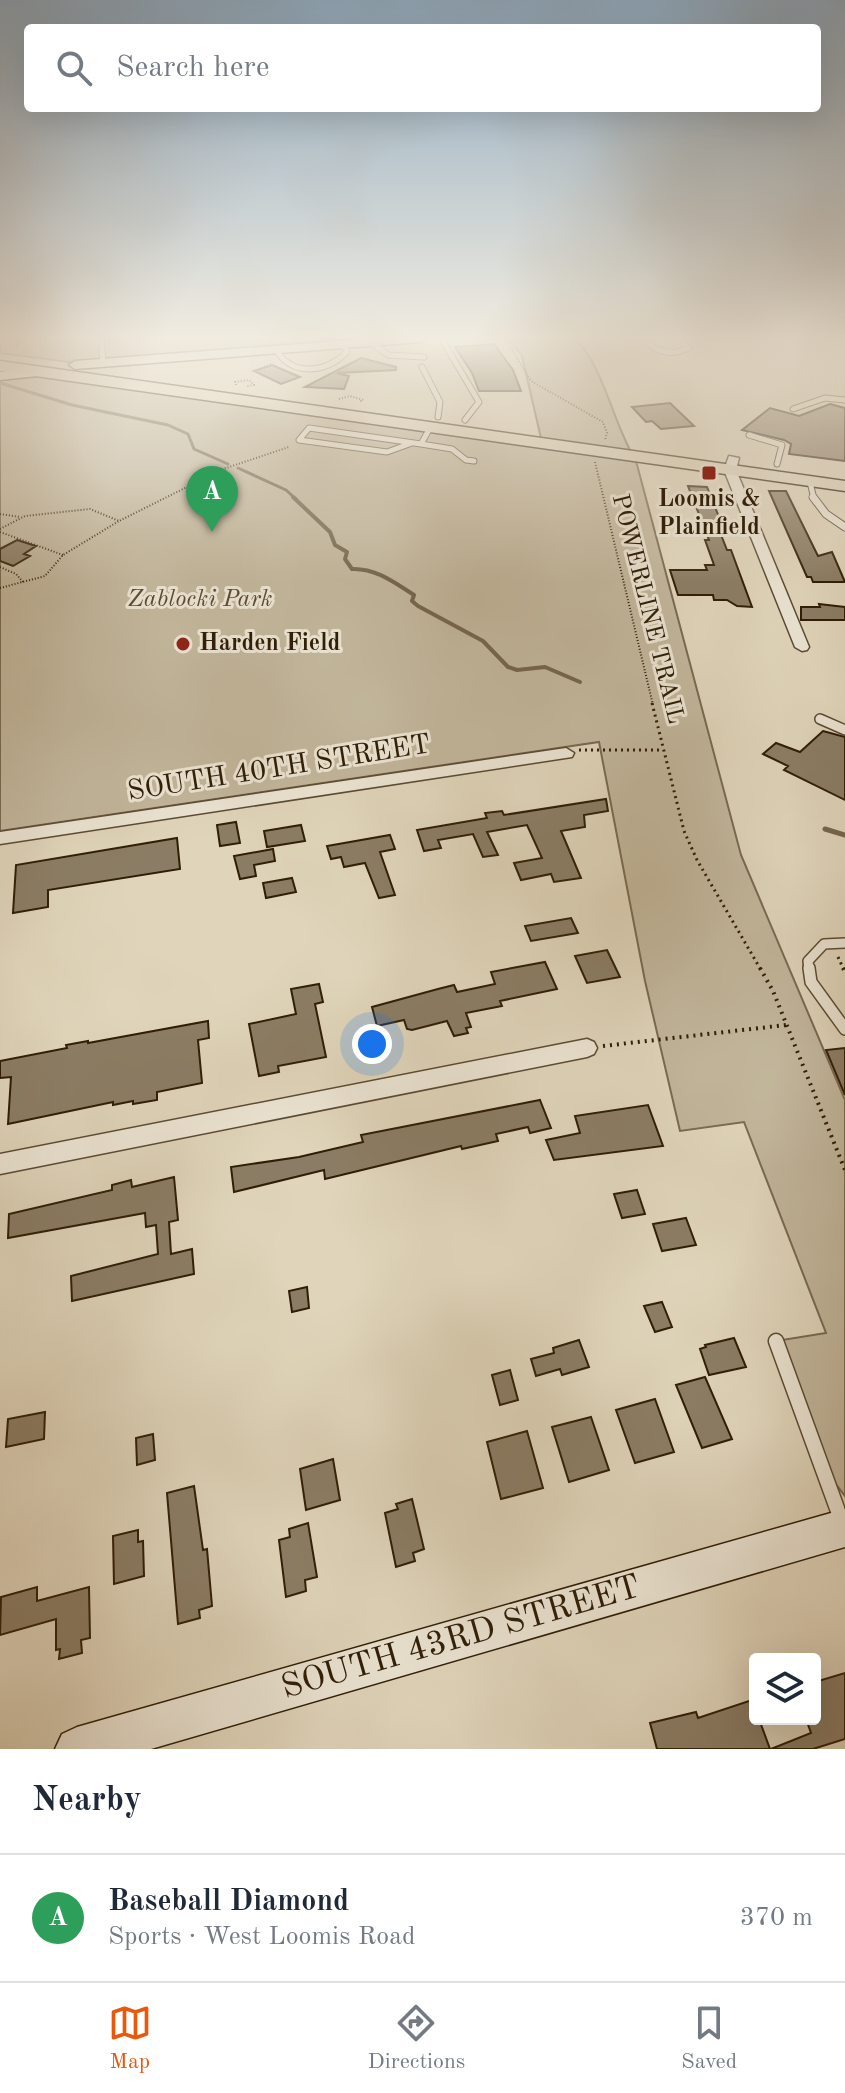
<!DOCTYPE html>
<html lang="en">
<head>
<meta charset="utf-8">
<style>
	body { margin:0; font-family:"Old Standard TT",serif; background:#f6f6f7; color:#1f2937 }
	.controls { position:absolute; right:24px; bottom:24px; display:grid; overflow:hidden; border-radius:8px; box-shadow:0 8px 32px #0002 }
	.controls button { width:72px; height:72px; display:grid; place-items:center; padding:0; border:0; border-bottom:2px solid #e0e1e3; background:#fff; color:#1f2937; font:40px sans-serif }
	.you { position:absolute; left:372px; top:1044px; width:28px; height:28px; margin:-20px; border:6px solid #fff; border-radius:50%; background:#1a73e8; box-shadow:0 0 0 12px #1a73e833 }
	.badge { display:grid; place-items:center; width:52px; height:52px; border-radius:50%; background:#ea580c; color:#fff; font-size:26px; font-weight:700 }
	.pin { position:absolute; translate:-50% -66px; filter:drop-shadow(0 2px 4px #0008) }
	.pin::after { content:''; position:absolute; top:42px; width:28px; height:24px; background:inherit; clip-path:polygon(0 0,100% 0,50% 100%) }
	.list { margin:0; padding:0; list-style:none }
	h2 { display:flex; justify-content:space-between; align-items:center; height:104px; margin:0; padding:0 32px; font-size:34px }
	h2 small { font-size:26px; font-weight:400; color:#747a83 }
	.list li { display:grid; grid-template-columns:52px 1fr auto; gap:24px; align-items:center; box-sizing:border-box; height:128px; padding:0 32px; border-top:2px solid #e0e1e3 }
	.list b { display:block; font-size:30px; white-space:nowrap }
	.list p { margin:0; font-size:26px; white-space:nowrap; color:#747a83 }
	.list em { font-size:26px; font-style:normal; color:#747a83 }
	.icon { flex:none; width:44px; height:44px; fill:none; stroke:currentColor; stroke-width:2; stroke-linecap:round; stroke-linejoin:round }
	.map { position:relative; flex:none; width:845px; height:1749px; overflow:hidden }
	.search { position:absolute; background:#fff; box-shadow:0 8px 32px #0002; left:24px; right:24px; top:24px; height:88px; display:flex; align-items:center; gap:20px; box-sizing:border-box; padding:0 28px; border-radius:8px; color:#747a83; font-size:30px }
	.sheet { height:232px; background:#fff }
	nav { display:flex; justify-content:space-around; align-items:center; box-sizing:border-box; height:112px; border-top:2px solid #e0e1e3; background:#fff; font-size:22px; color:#747a83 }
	nav a { display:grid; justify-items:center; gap:4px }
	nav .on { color:#ea580c }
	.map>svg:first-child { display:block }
	.green { fill:#c2b69c; stroke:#786a52; stroke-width:2 }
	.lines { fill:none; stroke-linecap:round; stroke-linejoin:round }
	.stream-far2 { stroke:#75664e; stroke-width:3 }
	.stream-far1 { stroke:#75664e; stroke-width:4 }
	.stream { stroke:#75664e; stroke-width:5 }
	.building { fill:#8b7d65; stroke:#2f1d07; stroke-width:2 }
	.lane-far4-casing { stroke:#5b4b34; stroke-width:7 }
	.lane-far3-casing { stroke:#5b4b34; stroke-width:9 }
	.lane-far2-casing { stroke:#5b4b34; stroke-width:12 }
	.lane-far1-casing { stroke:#5b4b34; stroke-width:14 }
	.lane-casing { stroke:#5b4b34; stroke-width:17 }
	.street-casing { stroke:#5b4b34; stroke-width:3 }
	.secondary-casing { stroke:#2f1d07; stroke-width:3 }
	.primary-casing { stroke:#2f1d07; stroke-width:3 }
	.path-far2 { stroke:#2f1d07; stroke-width:2; stroke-dasharray:1 2; stroke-linecap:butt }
	.path-far1 { stroke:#2f1d07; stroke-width:3; stroke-dasharray:2 4; stroke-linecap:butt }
	.path { stroke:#2f1d07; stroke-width:4; stroke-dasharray:2 5; stroke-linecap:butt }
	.lane-far4 { stroke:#ebe4d3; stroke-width:5 }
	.lane-far3 { stroke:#ebe4d3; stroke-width:7 }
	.lane-far2 { stroke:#ebe4d3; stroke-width:9 }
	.lane-far1 { stroke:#ebe4d3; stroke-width:11 }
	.lane { stroke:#ebe4d3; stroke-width:14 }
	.street { fill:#ebe4d3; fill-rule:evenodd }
	.secondary { fill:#ebe4d3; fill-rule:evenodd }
	.primary { fill:#e0d5bb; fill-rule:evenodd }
	.poi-dot { fill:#8f2418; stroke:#ebe4d3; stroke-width:3 }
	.labels { text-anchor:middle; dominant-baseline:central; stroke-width:6; stroke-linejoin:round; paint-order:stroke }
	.far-poi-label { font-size:24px; font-weight:bold; fill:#2f1d07; stroke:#ebe4d3 }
	.far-park-label { font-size:24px; font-style:italic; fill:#5b4b34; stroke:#ebe4d3 }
	.far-street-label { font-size:24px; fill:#2f1d07; stroke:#ebe4d3 }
	.street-label { font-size:28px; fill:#2f1d07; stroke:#ebe4d3 }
	.near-street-label { font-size:34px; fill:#2f1d07; stroke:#ebe4d3 }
</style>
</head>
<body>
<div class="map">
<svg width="845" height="1749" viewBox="0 0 845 1749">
	<rect width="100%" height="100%" fill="#e0d5bb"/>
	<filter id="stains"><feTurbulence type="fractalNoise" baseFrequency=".0025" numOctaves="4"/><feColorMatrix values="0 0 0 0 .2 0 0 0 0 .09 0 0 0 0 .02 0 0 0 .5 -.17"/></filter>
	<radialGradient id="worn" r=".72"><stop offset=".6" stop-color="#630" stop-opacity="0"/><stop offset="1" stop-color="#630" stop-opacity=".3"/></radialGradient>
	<path class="green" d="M0 338H400L77 363 0 353Z
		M508 338H575C606 371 612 422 636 461L741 855 845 1100V1496L831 1478 782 1340 826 1333 744 1122 680 1131 645 981 599 742 0 831V378L35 376 543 447 522 356Z"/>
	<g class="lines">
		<path class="stream-far2" d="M17 345 24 338
			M0 383 72 405 168 425 188 434 194 449 228 464
			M238 468 286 490 296 499"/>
		<path class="stream-far1" d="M293 497 330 532 335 545 347 552 345 559 352 569C376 568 395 583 414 595L412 601 418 606 483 641 508 667 517 670 545 667 580 682"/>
		<path class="stream" d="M825 829 845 835"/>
	</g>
	<path class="building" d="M494 344 513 370 521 391H479L472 373 455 347Z
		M361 358 396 367V370L337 373 349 376 344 389 305 387Z
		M272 365 300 377 281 384 254 371Z
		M670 403 694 426 661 429 652 421 646 422 632 407Z
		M830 404 845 408V461L789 454 791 444 784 440 742 430 770 408 799 416Z
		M688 486 707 487 721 522H716L727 550H731L752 607 737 606 727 600H714L713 595H678L670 570H707L705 565H714L705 540H709Z
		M769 491H786L818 556 832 552 845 582H813L811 577H807Z
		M17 540 36 546 24 554 30 556 13 566 0 561V549Z
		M819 604 845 607V620H801V607H820Z
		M823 731 845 737V800L784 770 788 766 763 754 776 743 800 752Z
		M606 799 608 811 584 815 585 827 561 831 581 878 554 882 551 874 521 880 514 863 542 858 527 825 487 832 498 855 483 857 473 834 438 840 441 848 424 851 417 830 487 818 485 813 502 811 504 815Z
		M236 822 240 843 220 846 217 825Z
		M301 825 305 841 267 847 264 831Z
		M390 835 395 849 380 852 395 895 379 898 365 863 344 867 341 857 331 859 327 846Z
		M177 838 180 869 48 890V907L13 913 16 865Z
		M273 849 275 861 254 865 256 876 240 879 234 856Z
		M292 878 296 892 266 898 263 883Z
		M571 918 578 933 531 941 525 926Z
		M607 950 620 977 587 983 575 956Z
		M545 962 557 989 500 1001 502 1006 466 1013 471 1027 466 1028 468 1033 454 1036 447 1021 412 1030 407 1029 404 1020 377 1026 372 1007 438 989 454 985 457 992 495 984 491 972Z
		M319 984 323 1002 315 1004 326 1057 278 1066 279 1072 259 1076 249 1024 296 1014 291 989Z
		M208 1021 209 1038 198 1040 202 1083 157 1092V1100L133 1104V1101L113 1105V1102L8 1124 11 1077 0 1078V1061L67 1048 66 1045 88 1041V1043Z
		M845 1048V1095L826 1050Z
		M540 1100 551 1128 530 1133 528 1127 496 1134 498 1141 462 1149 461 1146 325 1179 324 1170 234 1192 231 1167 299 1157 363 1142 361 1135Z
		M648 1105 663 1146 554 1160 546 1140 580 1133 575 1116Z
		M174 1177 178 1220 169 1222 171 1254 192 1249 194 1274 72 1301 71 1276 158 1254 156 1225 146 1227 145 1213 8 1238 9 1214 112 1190V1185L131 1180 132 1187Z
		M637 1190 645 1214 622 1218 614 1194Z
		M686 1218 696 1245 662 1251 653 1224Z
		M307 1287 309 1308 292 1312 289 1291Z
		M662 1302 672 1327 655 1332 644 1306Z
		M734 1338 746 1367 709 1375 700 1349 706 1347 705 1345Z
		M579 1340 589 1367 562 1375 560 1369 536 1376 531 1359 554 1353 553 1348Z
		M510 1370 518 1400 500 1405 492 1375Z
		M705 1377 732 1439 702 1448 676 1385Z
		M655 1399 674 1452 635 1463 616 1410Z
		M45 1412 44 1439 6 1447 8 1419Z
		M591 1417 609 1470 569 1482 552 1427Z
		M527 1431 543 1488 501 1499 487 1442Z
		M153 1434 155 1460 137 1465 136 1438Z
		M333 1459 340 1500 306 1510 300 1469Z
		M194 1486 203 1550 207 1549 212 1606 199 1610 200 1618 178 1624 167 1493Z
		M412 1499 424 1549 413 1553 415 1561 396 1567 385 1513 398 1509 396 1504Z
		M308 1523 317 1577 305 1580 306 1591 286 1597 279 1540 290 1537 289 1529Z
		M138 1530V1542L143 1541 144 1576 114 1584 113 1536Z
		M37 1587V1601L89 1587 90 1638 81 1640 82 1653 59 1659 60 1649 56 1650V1619L0 1635 1 1597Z
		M845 1673V1739L813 1749H771L811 1733 806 1719H815V1682Z
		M752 1700 755 1719H759L770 1749H657L650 1723 696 1712 698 1718Z"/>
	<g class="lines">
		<g class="lane-far4-casing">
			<path id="lane-far4" d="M101 338 103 363
				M441 338 479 402 465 420
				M640 338C655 350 669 358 688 348L678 338
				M370 342 388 355 424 357
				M276 350C293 377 326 373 347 352L344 344
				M422 367 440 402 438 417
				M793 409 825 398 845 400
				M749 435 782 445 777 464
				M412 443 387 452 299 440 309 428 421 444 430 428
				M421 444 452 449 466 460 474 461
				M810 482 814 499"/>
		</g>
		<g class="lane-far3-casing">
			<path id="lane-far3" d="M813 497 826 514 845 527"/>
		</g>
		<g class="lane-far2-casing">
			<path id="lane-far2" d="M820 719 845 730
				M809 970 808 961 824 944 845 943"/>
		</g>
		<g class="lane-far1-casing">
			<path id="lane-far1" d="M809 968 811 982 845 1029"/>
		</g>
		<g class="lane-casing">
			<path id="lane" d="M776 1341 842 1522"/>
		</g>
		<g class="street-casing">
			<path id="street" d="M729 456 739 458 736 470 809 647 807 650 802 651 795 647 724 470Z
				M566 748 574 753 572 757 0 844V832Z
				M587 1039 594 1042 597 1048 594 1054 587 1057 0 1174V1154Z"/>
		</g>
		<g class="secondary-casing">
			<path id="secondary" d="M379 338H427L421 342 75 369 69 365 75 361Z
				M42 368 47 369V375L0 380V372Z
				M845 1509V1547L151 1749H55L62 1734 77 1727Z"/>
		</g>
		<g class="primary-casing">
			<path id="primary" d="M0 361 845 481V491L0 371Z"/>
		</g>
		<path class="path-far2" d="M505 338 531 381 603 422 607 433 605 440
			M259 369 273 363
			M236 385 235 382 249 380 254 385 247 386
			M339 399 350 396 363 400 359 402
			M595 462 653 705
			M0 514 20 517
			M0 529 25 516 90 509 119 521 223 469 289 447
			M0 532 63 555
			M0 567 16 574 23 582
			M0 588 45 576 63 555 119 521"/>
		<path class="path-far1" d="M652 703 684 831 697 860 761 970
			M579 750H663
			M838 957 844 970"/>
		<path class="path" d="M760 968 773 991 845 1170
			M843 968 845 972
			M603 1046 786 1025"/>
		<use href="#lane-far4" class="lane-far4"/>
		<use href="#lane-far3" class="lane-far3"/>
		<use href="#lane-far2" class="lane-far2"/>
		<use href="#lane-far1" class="lane-far1"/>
		<use href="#lane" class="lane"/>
		<use href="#street" class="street"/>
		<use href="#secondary" class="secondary"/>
		<use href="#primary" class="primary"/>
	</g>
	<linearGradient id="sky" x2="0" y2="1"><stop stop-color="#8da8be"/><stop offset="0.58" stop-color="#f1ece0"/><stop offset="1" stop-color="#f1ece0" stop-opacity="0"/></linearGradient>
	<rect width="845" height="582" fill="url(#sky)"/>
	<g class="poi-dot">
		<rect x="701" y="465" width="16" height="16" rx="4"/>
		<circle cx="183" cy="644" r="8"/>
	</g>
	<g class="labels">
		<g class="far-poi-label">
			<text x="709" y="500">Loomis &amp;<tspan x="709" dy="28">Plainfield</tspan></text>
			<text x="199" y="644" text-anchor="start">Harden Field</text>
		</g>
		<g class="far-park-label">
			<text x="200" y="600">Zablocki Park</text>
		</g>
		<g class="far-street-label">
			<text transform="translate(647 609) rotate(76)">POWERLINE TRAIL</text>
		</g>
		<g class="street-label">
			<text transform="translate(279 769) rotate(-9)">SOUTH 40TH STREET</text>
		</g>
		<g class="near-street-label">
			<text transform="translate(461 1638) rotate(-16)">SOUTH 43RD STREET</text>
		</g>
	</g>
	<rect width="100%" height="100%" filter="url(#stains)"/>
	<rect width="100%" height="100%" fill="url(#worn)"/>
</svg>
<div class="controls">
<button><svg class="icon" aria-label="layers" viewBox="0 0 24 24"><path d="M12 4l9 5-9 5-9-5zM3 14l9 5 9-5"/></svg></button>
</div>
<div class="you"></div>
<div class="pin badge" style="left:212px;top:532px;background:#2e9e5b">A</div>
<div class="search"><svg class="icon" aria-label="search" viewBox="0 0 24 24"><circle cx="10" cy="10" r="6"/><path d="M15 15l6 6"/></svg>Search here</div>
</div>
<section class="sheet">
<h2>Nearby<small></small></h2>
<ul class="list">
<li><span class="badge" style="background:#2e9e5b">A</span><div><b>Baseball Diamond</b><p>Sports · West Loomis Road</p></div><em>370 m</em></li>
</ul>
</section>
<nav>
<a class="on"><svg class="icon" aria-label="map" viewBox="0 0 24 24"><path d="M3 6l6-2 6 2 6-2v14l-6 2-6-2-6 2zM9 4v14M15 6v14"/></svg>Map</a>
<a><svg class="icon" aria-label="directions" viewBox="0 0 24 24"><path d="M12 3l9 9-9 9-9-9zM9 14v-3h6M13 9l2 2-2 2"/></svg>Directions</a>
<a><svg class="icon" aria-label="saved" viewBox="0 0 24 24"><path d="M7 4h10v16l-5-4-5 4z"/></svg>Saved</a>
</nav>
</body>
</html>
